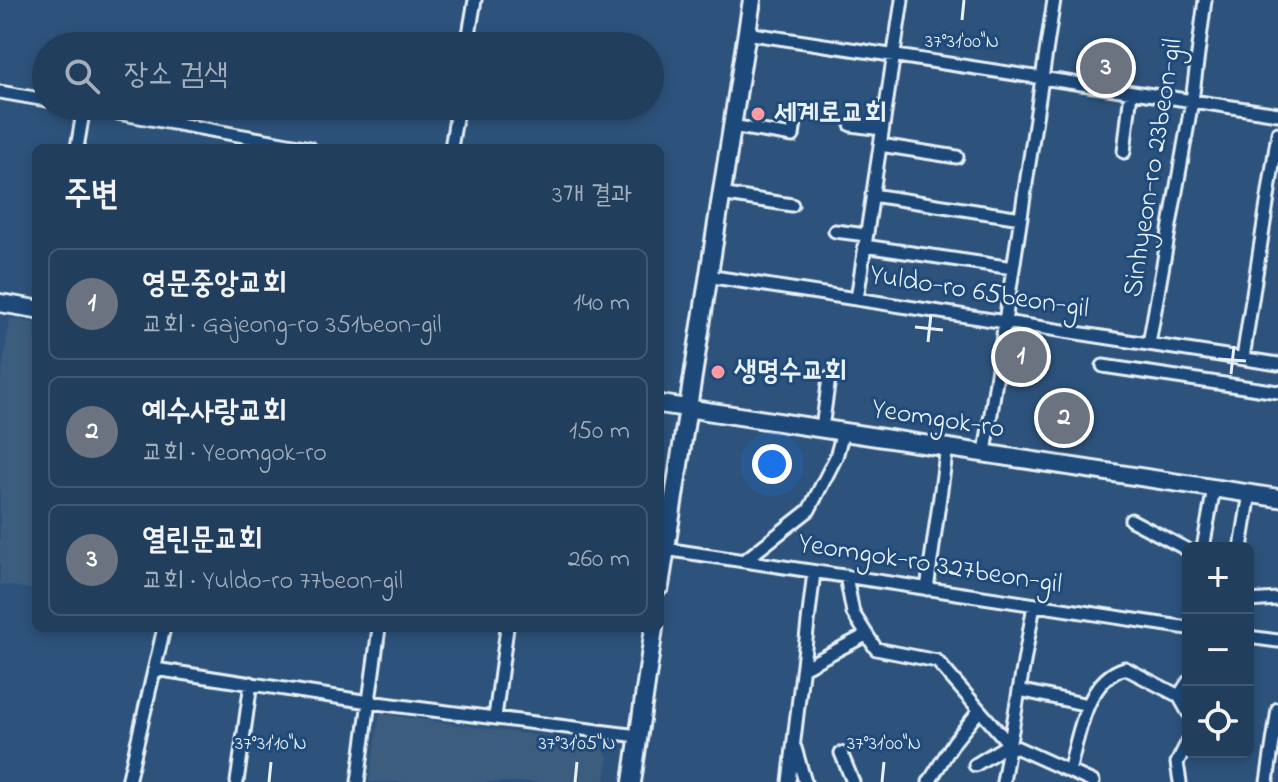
<!DOCTYPE html>
<html lang="ko">
<head>
<meta charset="utf-8">
<style>
	body { margin:0; font-family:"Indie Flower","Poor Story",sans-serif; background:#2e4966; color:#f1f3f6 }
	.controls { position:absolute; right:24px; bottom:24px; display:grid; overflow:hidden; border-radius:12px; box-shadow:0 4px 12px #0003 }
	.controls button { width:72px; height:72px; display:grid; place-items:center; padding:0; border:0; border-bottom:2px solid #3f5772; background:#223e5d; color:#f1f3f6; font:40px sans-serif }
	.you { position:absolute; left:772px; top:464px; width:28px; height:28px; margin:-20px; border:6px solid #fff; border-radius:50%; background:#1a73e8; box-shadow:0 0 0 12px #1a73e833 }
	.badge { display:grid; place-items:center; width:52px; height:52px; border-radius:50%; background:#8c9099; color:#fff; font-size:26px; font-weight:700 }
	.pin { position:absolute; translate:-50% -50%; border:4px solid #fff; box-shadow:0 2px 8px #0006 }
	.list { margin:0; padding:0; list-style:none }
	h2 { display:flex; justify-content:space-between; align-items:center; height:104px; margin:0; padding:0 32px; font-size:34px }
	h2 small { font-size:26px; font-weight:400; color:#a2aebc }
	.list li { display:grid; grid-template-columns:52px 1fr auto; gap:24px; align-items:center; box-sizing:border-box; height:112px; margin:0 16px 16px; padding:0 16px; border:2px solid #3f5772; border-radius:12px }
	.list b { display:block; font-size:30px; white-space:nowrap }
	.list p { margin:0; font-size:26px; white-space:nowrap; color:#a2aebc }
	.list em { font-size:26px; font-style:normal; color:#a2aebc }
	.icon { flex:none; width:44px; height:44px; fill:none; stroke:currentColor; stroke-width:2; stroke-linecap:round; stroke-linejoin:round }
	.map { position:relative; flex:none; width:1278px; height:782px; overflow:hidden }
	.search { position:absolute; background:#223e5d; box-shadow:0 4px 12px #0003; left:32px; top:32px; width:632px; height:88px; display:flex; align-items:center; gap:20px; box-sizing:border-box; padding:0 28px; border-radius:44px; color:#a2aebc; font-size:30px }
	.panel { position:absolute; background:#223e5d; box-shadow:0 4px 12px #0003; left:32px; top:144px; width:632px; height:488px; border-radius:12px }
	.map>svg:first-child { display:block }
	.built { fill:#3e5d7f }
	.lines { fill:none; stroke-linecap:round; stroke-linejoin:round }
	.street-casing { stroke:#e8f1f8; stroke-width:17 }
	.secondary-casing { stroke:#e8f1f8; stroke-width:22 }
	.street { stroke:#1f4a7a; stroke-width:11 }
	.secondary { stroke:#1f4a7a; stroke-width:16 }
	.ticks { fill:none; stroke:#e8f1f8; stroke-width:3 }
	.poi-dot { fill:#ff9aa2; stroke:#1f4a7a; stroke-width:3 }
	.labels { text-anchor:middle; dominant-baseline:central; stroke-width:6; stroke-linejoin:round; paint-order:stroke }
	.poi-label { font-size:28px; font-weight:bold; fill:#e8f1f8; stroke:#1f4a7a; text-anchor:start }
	.street-label { font-size:28px; fill:#e8f1f8; stroke:#1f4a7a }
	.ticks-label { font-size:20px; text-anchor:middle; fill:#e8f1f8; stroke:#1f4a7a; stroke-width:6; stroke-linejoin:round; paint-order:stroke }
</style>
</head>
<body>
<div class="map">
<svg width="1278" height="782" viewBox="0 0 1278 782">
	<rect width="100%" height="100%" fill="#2d537c"/>
	<filter id="ink" filterUnits="userSpaceOnUse"><feTurbulence type="fractalNoise" baseFrequency=".0125" numOctaves="2"/><feDisplacementMap in="SourceGraphic" scale="16" xChannelSelector="R" yChannelSelector="G"/><feConvolveMatrix kernelMatrix="1 2 1 2 8 2 1 2 1" color-interpolation-filters="sRGB"/></filter>
	<g filter="url(#ink)">
		<path class="built" d="M10 319 36 323V590L0 584V387Z
			M380 714 599 744 608 757 605 782H369Z"/>
		<g class="lines">
			<g class="street-casing">
				<path id="street" d="M746 33 1278 114
					M467 46 475 0
					M0 92 46 100
					M79 106 310 148
					M851 125 882 129
					M731 126 793 136 796 114
					M880 145 957 157
					M77 148 84 107
					M451 148 458 106
					M1124 152 1131 92
					M720 194 792 205
					M872 195 1021 218
					M835 231 866 235
					M864 246 1013 268
					M707 276 1278 364
					M857 299 902 0
					M1149 344 1192 101 1205 0
					M1243 358 1278 133
					M1103 366 1278 392
					M822 428 829 378
					M985 453 1054 0
					M1131 520 1188 550
					M1203 548 1214 488
					M1241 548 1250 493
					M665 549 1188 628
					M744 561 809 510 836 457 843 432
					M846 576 853 613 876 649 937 661 1009 744 1093 782
					M927 589 947 447
					M1248 601 1278 599
					M1248 637 1278 641
					M803 668 866 635
					M155 669 369 702 638 736
					M1019 690 1088 705
					M1179 696 1188 682
					M495 717 507 628
					M795 748 805 782
					M841 753 853 782
					M975 765 1009 744
					M1069 771C1079 736 1085 680 1125 668L1179 696 1188 712
					M128 782 164 628
					M237 782 251 683
					M358 782 379 628
					M789 782 814 572
					M929 782 954 742 979 711
					M1003 782 1034 605
					M1180 782 1177 763 1188 741
					M1267 782 1278 709"/>
			</g>
			<g class="secondary-casing">
				<path id="secondary" d="M0 303 36 309
					M660 404 1278 498
					M660 586 752 0
					M632 782 654 628"/>
			</g>
			<use href="#street" class="street"/>
			<use href="#secondary" class="secondary"/>
		</g>
	</g>
	<path class="ticks" d="M962 20 964 0M915 327 943 330M928 342 931 314M1218 359 1246 361M1231 374 1234 346M269 782 271 762M575 782 577 762M882 782 884 762"/>
	<g class="poi-dot">
		<circle cx="758" cy="114" r="8"/>
		<circle cx="718" cy="372" r="8"/>
	</g>
	<g class="labels">
		<g class="poi-label">
			<text x="774" y="114">세계로교회</text>
			<text x="734" y="372">생명수교회</text>
		</g>
		<g class="street-label">
			<text transform="translate(1154 168) rotate(-81)">Sinhyeon-ro 23beon-gil</text>
			<text transform="translate(979 293) rotate(9)">Yuldo-ro 65beon-gil</text>
			<text transform="translate(938 420) rotate(9)">Yeomgok-ro</text>
			<text transform="translate(930 565) rotate(9)">Yeomgok-ro 327beon-gil</text>
		</g>
	</g>
	<g class="ticks-label">
		<text x="962" y="47">37°31'00"N</text>
		<text x="271" y="749">37°31'10"N</text>
		<text x="577" y="749">37°31'05"N</text>
		<text x="884" y="749">37°31'00"N</text>
	</g>
</svg>
<div class="controls">
<button>+</button>
<button>−</button>
<button><svg class="icon" aria-label="locate" viewBox="0 0 24 24"><circle cx="12" cy="12" r="6"/><path d="M12 2v4M12 18v4M2 12h4M18 12h4"/></svg></button>
</div>
<div class="you"></div>
<div class="pin badge" style="left:1021px;top:357px;background:#6b7280">1</div>
<div class="pin badge" style="left:1064px;top:418px;background:#6b7280">2</div>
<div class="pin badge" style="left:1106px;top:68px;background:#6b7280">3</div>
<div class="search"><svg class="icon" aria-label="search" viewBox="0 0 24 24"><circle cx="10" cy="10" r="6"/><path d="M15 15l6 6"/></svg>장소 검색</div>
<section class="panel">
<h2>주변<small>3개 결과</small></h2>
<ul class="list">
<li><span class="badge" style="background:#6b7280">1</span><div><b>영문중앙교회</b><p>교회 · Gajeong-ro 351beon-gil</p></div><em>140 m</em></li>
<li><span class="badge" style="background:#6b7280">2</span><div><b>예수사랑교회</b><p>교회 · Yeomgok-ro</p></div><em>150 m</em></li>
<li><span class="badge" style="background:#6b7280">3</span><div><b>열린문교회</b><p>교회 · Yuldo-ro 77beon-gil</p></div><em>260 m</em></li>
</ul>
</section>
</div>
</body>
</html>
